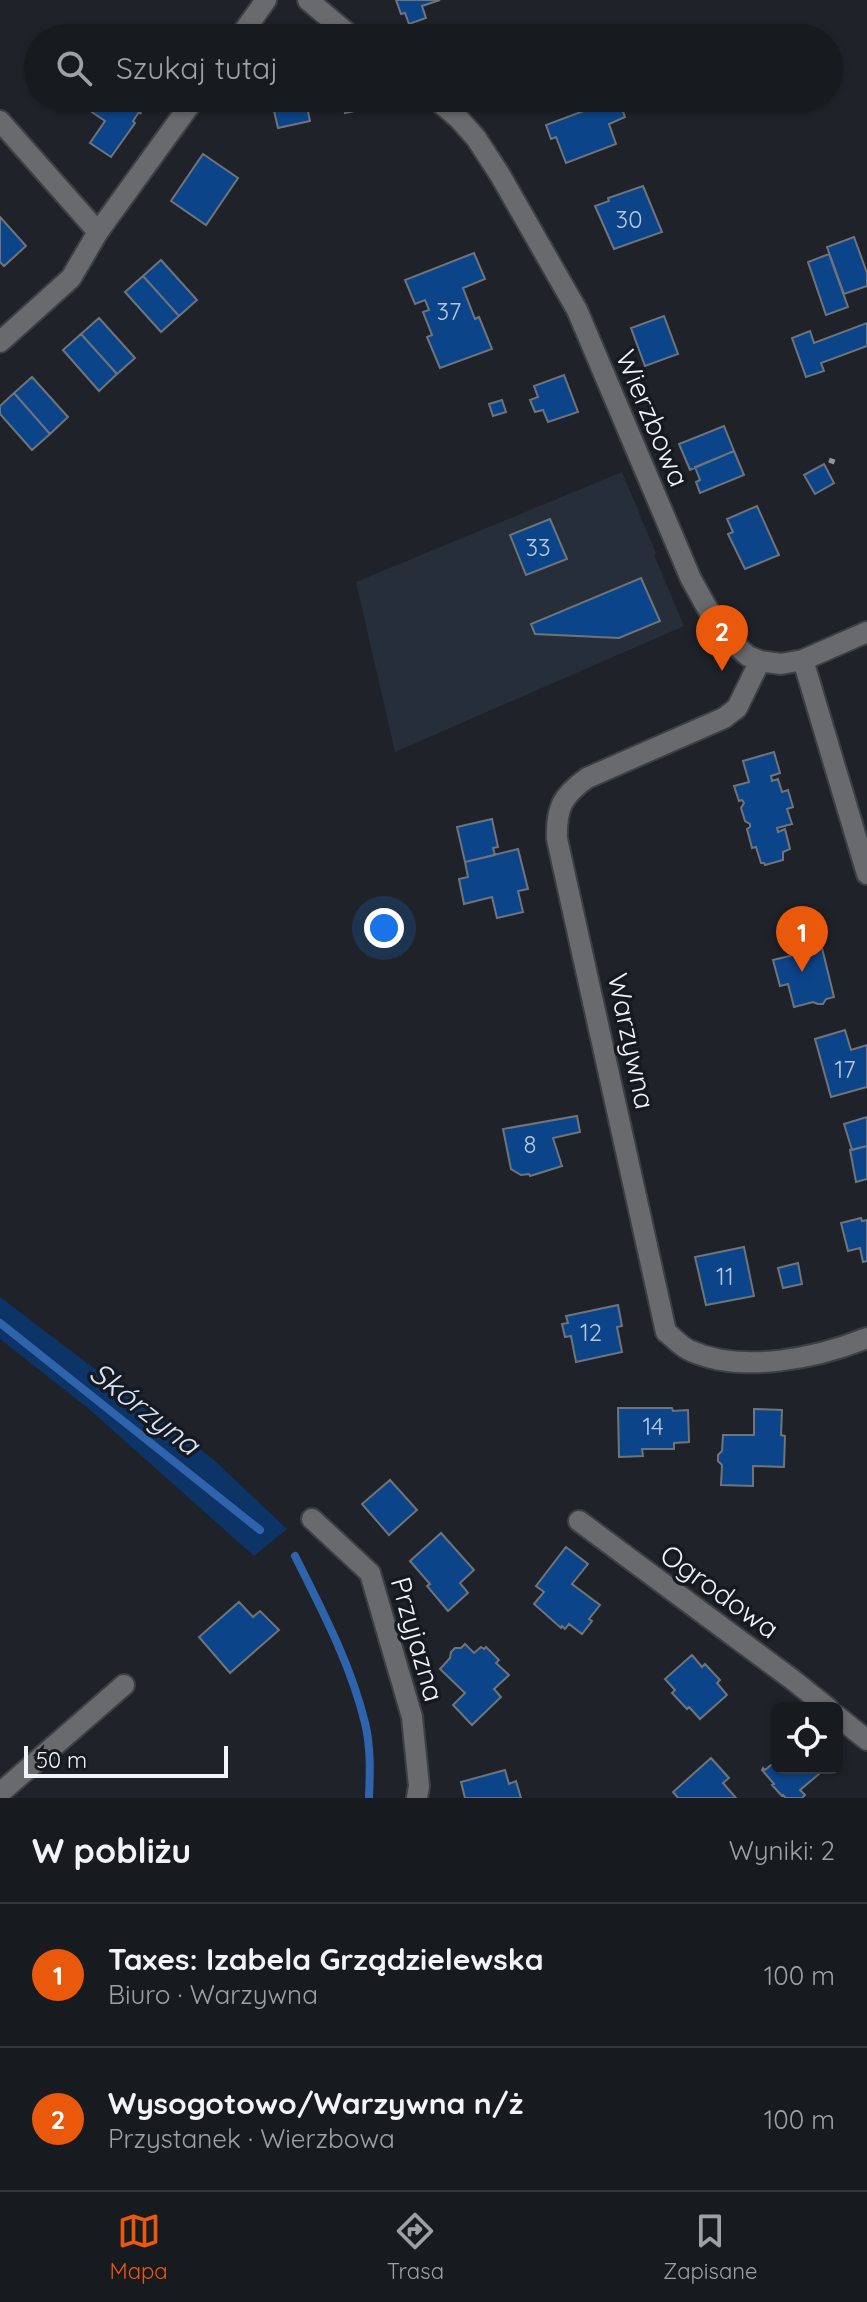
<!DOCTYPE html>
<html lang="pl">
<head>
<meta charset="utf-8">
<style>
	body { margin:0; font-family:Quicksand,sans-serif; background:#24272c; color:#f1f3f6 }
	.controls { position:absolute; right:24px; bottom:24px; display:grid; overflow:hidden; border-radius:12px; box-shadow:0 2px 6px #0004 }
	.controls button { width:72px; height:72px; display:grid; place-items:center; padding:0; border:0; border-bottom:2px solid #36383d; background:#171a1f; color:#f1f3f6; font:40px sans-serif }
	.scale { position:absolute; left:24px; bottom:20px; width:204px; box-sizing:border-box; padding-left:8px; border:4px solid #f1f4f8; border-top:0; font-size:22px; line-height:28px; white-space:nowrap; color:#f1f4f8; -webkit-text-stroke:6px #161a20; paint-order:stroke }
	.you { position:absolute; left:384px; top:928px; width:28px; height:28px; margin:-20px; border:6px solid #fff; border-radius:50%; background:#1a73e8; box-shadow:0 0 0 12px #1a73e833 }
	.badge { display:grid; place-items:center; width:52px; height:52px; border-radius:50%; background:#ea580c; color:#fff; font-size:26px; font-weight:700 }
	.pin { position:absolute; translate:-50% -66px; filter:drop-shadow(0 2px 4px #0008) }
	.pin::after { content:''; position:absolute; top:42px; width:28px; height:24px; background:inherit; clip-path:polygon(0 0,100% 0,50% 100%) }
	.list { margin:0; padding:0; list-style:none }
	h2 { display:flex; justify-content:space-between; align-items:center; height:104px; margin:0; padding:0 32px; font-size:34px }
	h2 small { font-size:26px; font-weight:400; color:#9ea1a4 }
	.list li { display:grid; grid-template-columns:52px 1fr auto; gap:24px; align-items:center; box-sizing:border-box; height:144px; padding:0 32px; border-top:2px solid #36383d }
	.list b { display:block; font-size:30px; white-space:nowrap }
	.list p { margin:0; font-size:26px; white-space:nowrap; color:#9ea1a4 }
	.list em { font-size:26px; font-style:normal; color:#9ea1a4 }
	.icon { flex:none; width:44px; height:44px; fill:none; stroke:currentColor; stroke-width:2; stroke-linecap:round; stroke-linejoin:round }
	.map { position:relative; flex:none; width:867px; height:1798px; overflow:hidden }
	.search { position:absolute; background:#171a1f; box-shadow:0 2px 6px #0004; left:24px; right:24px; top:24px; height:88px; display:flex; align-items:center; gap:20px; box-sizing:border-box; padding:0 28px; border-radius:44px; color:#9ea1a4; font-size:30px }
	.sheet { height:392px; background:#171a1f }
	nav { display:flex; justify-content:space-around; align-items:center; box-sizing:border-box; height:112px; border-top:2px solid #36383d; background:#171a1f; font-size:22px; color:#9ea1a4 }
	nav a { display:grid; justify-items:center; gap:4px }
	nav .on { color:#ea580c }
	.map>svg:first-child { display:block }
	.built { fill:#262e39 }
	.green { fill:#0c3467 }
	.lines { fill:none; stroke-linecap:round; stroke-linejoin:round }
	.stream { stroke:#2f64ac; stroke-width:8 }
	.building { fill:#0c4489; stroke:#6f747b; stroke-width:2 }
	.street-casing { stroke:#3c4046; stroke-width:24 }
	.path { stroke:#92969b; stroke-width:5; stroke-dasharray:6 6; stroke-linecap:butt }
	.street { stroke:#686a6d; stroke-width:20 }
	.labels { text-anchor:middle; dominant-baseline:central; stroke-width:7; stroke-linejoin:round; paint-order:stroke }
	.number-label { font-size:24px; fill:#b8c8dc }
	.street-label { font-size:28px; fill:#f1f4f8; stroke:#161a20 }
	.water-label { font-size:30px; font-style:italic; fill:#d6e5f9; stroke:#161a20 }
</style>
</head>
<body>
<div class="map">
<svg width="867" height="1798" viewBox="0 0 867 1798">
	<rect width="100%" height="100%" fill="#1f2329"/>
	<path class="built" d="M622 472 656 553 654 555 684 626 395 752 356 582Z"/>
	<path class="green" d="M0 1297 213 1459 287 1529 254 1556 89 1409 0 1339Z"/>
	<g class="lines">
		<path class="stream" d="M0 1323 260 1530
			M295 1556C322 1610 351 1665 365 1723 371 1747 370 1774 369 1798"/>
	</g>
	<path class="building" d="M396 0H440L422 6 426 18 409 24 405 13 401 14Z
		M88 98H152L140 111 141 114 139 112 133 121 135 123 111 157 90 143 105 121 83 106Z
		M271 98H305L310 121 278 128Z
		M342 98H361L364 109 345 113Z
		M618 98 625 117 609 124 616 144 566 163 556 137 551 139 546 125Z
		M203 154 238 178 206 225 171 201Z
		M643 186 662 232 614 249 595 206 609 201 608 198Z
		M0 217 26 246 4 266 0 262Z
		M854 237 867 273V286L844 294 827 247Z
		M474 253 485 279 463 288 475 319 479 317 492 349 440 368 427 337 432 335 423 312 429 310 425 300 415 304 405 280Z
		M829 254 848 307 826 315 808 262Z
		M161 260 197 300 179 316 143 276Z
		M143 276 179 316 161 332 125 292Z
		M664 316 678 354 645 366 631 328Z
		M99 318 135 358 117 374 81 334Z
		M867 323V346L821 363 824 371 806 377 792 338 810 331 814 343Z
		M81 334 117 374 99 391 63 350Z
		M564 375 578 412 548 422 543 410 535 412 530 400 538 397 534 386Z
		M32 377 68 417 50 434 14 393Z
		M14 393 50 434 32 450 0 414V406Z
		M502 400 506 412 493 416 489 404Z
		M724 426 734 451 690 470 679 444Z
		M734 451 744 475 700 493 696 482 700 480 695 467Z
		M824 464 834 483 815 494 804 475Z
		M757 506 779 555 745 569 728 534 733 532 727 519Z
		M550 519 567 559 526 575 510 535Z
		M641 578 660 621 619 638 535 634 531 624Z
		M774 752 780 773 771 776 772 781 778 779 782 792 788 790 793 807 787 809 792 824 777 828 778 832 785 829 790 849 783 852V860L765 865 764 863H761L756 847 752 848 747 829 750 827V824L745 821 741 808 744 803 742 800 739 801 734 786 749 782 743 761Z
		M492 819 498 847 493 848 495 855 465 862 457 827Z
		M518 849 528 889 518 891 523 912 497 918 492 897 464 904 459 879 468 877 465 862Z
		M822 948 834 997 826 999 823 1004H818L813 1002 794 1007 788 984 780 986 773 960Z
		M845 1030 851 1050 867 1045V1087L831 1097 815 1039Z
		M577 1116 580 1132 553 1138 562 1166 530 1176 529 1174 521 1175 511 1169 503 1129Z
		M867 1117V1146L852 1150 844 1124Z
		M867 1146V1179L856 1182 850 1150Z
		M861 1218 862 1221 867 1220V1261L863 1262 860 1248 848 1251 841 1223Z
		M744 1247 754 1296 706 1305 695 1257Z
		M798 1263 802 1284 783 1288 778 1268Z
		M618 1305 622 1326 617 1327 622 1352 576 1362 571 1336 565 1337 562 1324 568 1323 566 1316Z
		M618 1408H672L673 1411 688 1410 689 1442 674 1443V1449H642L643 1456 619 1457Z
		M754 1409 782 1410 781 1435 785 1436 784 1467 753 1466V1486L721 1485 722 1465 718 1461V1455L722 1451 723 1435H754Z
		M390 1480 417 1510 389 1535 362 1504Z
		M441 1533 474 1570 460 1583 468 1593 448 1611 427 1586 430 1584 410 1561Z
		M566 1547 588 1564 572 1584 600 1605 589 1619 592 1621 582 1634 569 1624 565 1629 562 1626 561 1628 534 1604 544 1592 536 1586Z
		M239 1602 253 1617 260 1611 279 1630 230 1673 199 1637Z
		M465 1644 474 1653 481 1647 484 1649 486 1647 499 1660 496 1663 509 1675 494 1689 501 1697 472 1725 453 1705 465 1693 440 1669 450 1658 451 1652 455 1648H461Z
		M692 1655 702 1667 705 1664 720 1680 717 1683 727 1695 700 1719 689 1707 687 1709 672 1693 675 1690 665 1679Z
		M711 1758 729 1778 723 1783 736 1798H678L673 1792Z
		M777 1760V1768H826L800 1790 805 1795 802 1798H786L783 1795 782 1796 772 1785 774 1784 762 1770 763 1768 765 1770Z
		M505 1770 509 1784 516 1781 521 1798H465L461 1782Z"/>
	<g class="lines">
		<g class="street-casing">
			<path id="street" d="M308 0 353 38
				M239 38 266 0
				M435 98 459 119 476 138 500 175 577 310 691 579 721 633 748 656 760 661 781 664 803 660 867 632
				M0 121 98 232
				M0 342 71 278 98 232 195 98
				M803 660 867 874
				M760 661 737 708 724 718 587 778C562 796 556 808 557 839L666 1332C674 1338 682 1348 691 1351 743 1374 817 1358 867 1338
				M312 1519 370 1573 412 1717 419 1786 417 1798
				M579 1521 793 1680 828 1708
				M837 1716 867 1740
				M0 1793 124 1685"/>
		</g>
		<path class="path" d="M829 460 840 464"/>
		<use href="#street" class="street"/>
	</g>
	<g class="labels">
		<g class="number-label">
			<text x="629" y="219">30</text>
			<text x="449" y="311">37</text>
			<text x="538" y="547">33</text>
			<text x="845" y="1069">17</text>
			<text x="530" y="1144">8</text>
			<text x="725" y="1276">11</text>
			<text x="591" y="1332">12</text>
			<text x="653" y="1426">14</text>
		</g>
		<g class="street-label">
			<text transform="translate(653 418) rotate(67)">Wierzbowa</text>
			<text transform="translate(632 1041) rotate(78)">Warzywna</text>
			<text transform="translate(720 1591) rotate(36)">Ogrodowa</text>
			<text transform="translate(418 1639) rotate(74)">Przyjazna</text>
		</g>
		<g class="water-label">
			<text transform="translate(145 1408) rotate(38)">Skórzyna</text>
		</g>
	</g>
</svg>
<div class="controls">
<button><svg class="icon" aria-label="locate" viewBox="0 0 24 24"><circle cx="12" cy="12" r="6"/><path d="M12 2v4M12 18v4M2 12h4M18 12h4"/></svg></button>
</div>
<div class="scale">50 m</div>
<div class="you"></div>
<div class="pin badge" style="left:802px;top:972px">1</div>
<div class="pin badge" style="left:722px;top:671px">2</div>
<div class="search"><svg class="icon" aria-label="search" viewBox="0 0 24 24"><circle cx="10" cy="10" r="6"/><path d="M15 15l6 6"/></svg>Szukaj tutaj</div>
</div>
<section class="sheet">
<h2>W pobliżu<small>Wyniki: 2</small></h2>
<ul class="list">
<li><span class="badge">1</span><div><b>Taxes: Izabela Grządzielewska</b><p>Biuro · Warzywna</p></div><em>100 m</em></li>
<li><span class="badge">2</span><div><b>Wysogotowo/Warzywna n/ż</b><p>Przystanek · Wierzbowa</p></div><em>100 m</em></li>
</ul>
</section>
<nav>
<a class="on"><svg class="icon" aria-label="map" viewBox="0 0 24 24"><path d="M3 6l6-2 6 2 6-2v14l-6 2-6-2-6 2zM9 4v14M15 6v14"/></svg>Mapa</a>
<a><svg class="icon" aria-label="directions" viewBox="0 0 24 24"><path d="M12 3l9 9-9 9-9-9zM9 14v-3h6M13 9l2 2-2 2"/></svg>Trasa</a>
<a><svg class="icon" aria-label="saved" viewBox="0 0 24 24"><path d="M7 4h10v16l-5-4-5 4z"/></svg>Zapisane</a>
</nav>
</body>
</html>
